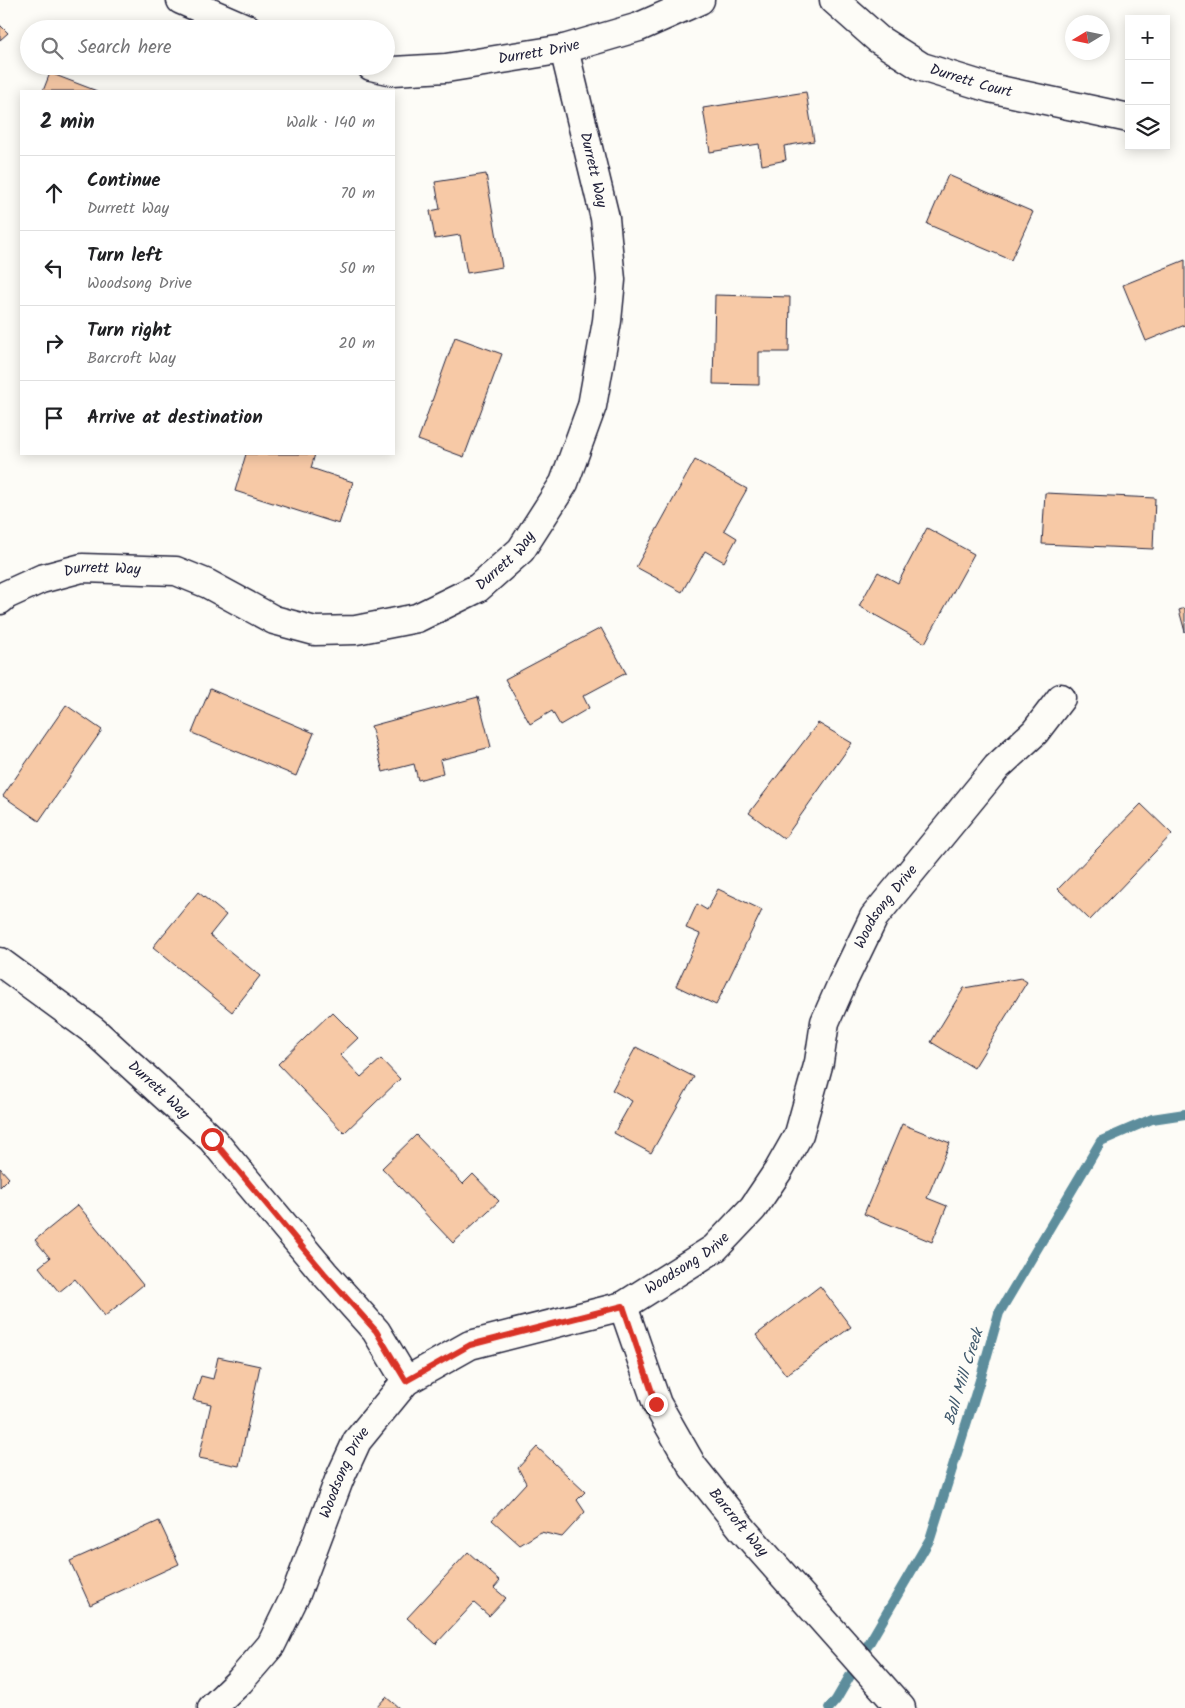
<!DOCTYPE html>
<html lang="en">
<head>
<meta charset="utf-8">
<style>
	body { margin:0; font-family:Kalam,sans-serif; background:#f6f6f6; color:#202124 }
	.controls { position:absolute; right:15px; top:15px; display:grid; overflow:hidden; border-radius:0px; box-shadow:0 2px 12px #0003 }
	.controls button { width:45px; height:45px; display:grid; place-items:center; padding:0; border:0; border-bottom:1px solid #e0e0e0; background:#fff; color:#202124; font:25px sans-serif }
	.compass { position:absolute; left:1065px; top:15px; width:45px; height:45px; border-radius:50%; background:#fff; box-shadow:0 2px 12px #0003; rotate:260deg }
	.stop { position:absolute; width:15px; height:15px; margin:-11px; border:4px solid #d93025; border-radius:50%; background:#fff }
	.stop.end { background:#d93025; border-color:#fff; box-shadow:0 1px 5px #0008 }
	.list { margin:0; padding:0; list-style:none }
	h2 { display:flex; justify-content:space-between; align-items:center; height:65px; margin:0; padding:0 20px; font-size:21px }
	h2 small { font-size:16px; font-weight:400; color:#757577 }
	.list li { display:grid; grid-template-columns:32px 1fr auto; gap:15px; align-items:center; box-sizing:border-box; height:75px; padding:0 20px; border-top:1px solid #e0e0e0 }
	.list b { display:block; font-size:19px; white-space:nowrap }
	.list p { margin:0; font-size:16px; white-space:nowrap; color:#757577 }
	.list em { font-size:16px; font-style:normal; color:#757577 }
	.icon { flex:none; width:28px; height:28px; fill:none; stroke:currentColor; stroke-width:2; stroke-linecap:round; stroke-linejoin:round }
	.map { position:relative; flex:none; width:1185px; height:1708px; overflow:hidden }
	.search { position:absolute; background:#fff; box-shadow:0 2px 12px #0003; left:20px; top:20px; width:375px; height:55px; display:flex; align-items:center; gap:12px; box-sizing:border-box; padding:0 18px; border-radius:28px; color:#757577; font-size:19px }
	.panel { position:absolute; background:#fff; box-shadow:0 2px 12px #0003; left:20px; top:90px; width:375px; height:365px; border-radius:0px }
	.map>svg:first-child { display:block }
	.lines { fill:none; stroke-linecap:round; stroke-linejoin:round }
	.stream { stroke:#5d8d9c; stroke-width:10 }
	.building { fill:#f7c9a6; stroke:#22223b }
	.minor-casing { stroke:#22223b; stroke-width:31 }
	.minor { stroke:#fdfcf7; stroke-width:28 }
	.route { stroke:#d93025; stroke-width:6 }
	.labels { text-anchor:middle; dominant-baseline:central; stroke-width:4; stroke-linejoin:round; paint-order:stroke }
	.street-label { font-size:15px; fill:#22223b; stroke:#fdfcf7 }
	.water-label { font-size:16px; font-style:italic; fill:#3f586c; stroke:#fdfcf7 }
</style>
</head>
<body>
<div class="map">
<svg width="1185" height="1708" viewBox="0 0 1185 1708">
	<rect width="100%" height="100%" fill="#fdfcf7"/>
	<filter id="ink" filterUnits="userSpaceOnUse"><feTurbulence type="fractalNoise" baseFrequency=".02" numOctaves="2"/><feDisplacementMap in="SourceGraphic" scale="10" xChannelSelector="R" yChannelSelector="G"/><feConvolveMatrix kernelMatrix="1 2 1 2 8 2 1 2 1" color-interpolation-filters="sRGB"/></filter>
	<g filter="url(#ink)">
		<g class="lines">
			<path class="stream" d="M829 1708 836 1700 930 1539 980 1380 999 1313 1101 1141 1152 1119 1185 1114"/>
		</g>
		<path class="building" d="M0 25 8 33 0 40Z
			M50 73 97 91H43Z
			M806 92 814 141 784 146 786 160 762 165 759 144 710 152 703 108Z
			M486 174 502 267 467 273 460 235 435 239 430 211 440 209 435 182Z
			M948 175 1033 212 1011 260 927 224Z
			M1185 260V325L1146 341 1123 285Z
			M715 295 790 297 789 352H759V385L713 384Z
			M455 337 502 354 464 457 418 440Z
			M246 454H315L311 468 353 482 339 524 235 491Z
			M695 460 747 489 724 530 737 538 724 562 705 551 682 592 636 567Z
			M1045 493 1155 498 1153 549 1042 544Z
			M927 528 974 554 925 643 859 606 878 572 898 583Z
			M1185 608V632L1179 610Z
			M601 628 626 673 583 696 589 708 560 725 552 711 530 724 505 679Z
			M210 689 314 733 296 776 192 733Z
			M478 697 491 747 440 760 443 773 418 780 414 764 383 772 371 726Z
			M66 705 102 730 39 821 3 796Z
			M818 723 852 743 784 839 749 813Z
			M1141 804 1172 834 1090 920 1058 889Z
			M718 889 762 910 716 1005 676 986 700 934 686 928 697 904 707 910Z
			M198 892 226 915 210 935 260 976 232 1012 153 947Z
			M1021 978 1027 982 974 1068 931 1042 964 988Z
			M332 1012 358 1038 340 1055 361 1077 381 1059 400 1079 344 1133 278 1064Z
			M636 1047 694 1077 651 1153 614 1133 632 1101 612 1090Z
			M902 1124 950 1143 927 1198 947 1206 932 1242 864 1214Z
			M416 1135 463 1184 473 1174 499 1201 453 1243 382 1168Z
			M0 1168 9 1178 0 1187Z
			M78 1205 143 1285 105 1316 75 1279 59 1292 39 1267 50 1258 35 1240Z
			M820 1286 851 1327 786 1375 756 1335Z
			M218 1357 260 1366 239 1466 199 1458 211 1404 193 1400 201 1376 213 1379Z
			M537 1447 585 1492 577 1500 585 1512 562 1537 541 1532 520 1545 492 1520 526 1483 518 1468Z
			M159 1521 179 1564 90 1605 70 1561Z
			M468 1552 500 1581 494 1588 506 1598 489 1616 474 1603 436 1644 407 1618Z
			M386 1697 399 1708H376Z"/>
		<g class="lines">
			<g class="minor-casing">
				<g id="minor">
					<path d="M181 0 248 29"/>
					<path id="s1" d="M834 0 878 39 922 67 990 88 1129 118"/>
					<path id="s2" d="M371 66 393 71 446 68 564 49 639 27 700 0"/>
					<path id="s3" d="M0 600 6 595 41 579 82 568 176 571 208 584 274 620 315 631 356 630 417 618 478 588 521 550 564 483 592 406 607 321 611 280 605 218 564 49"/>
					<path id="s4" d="M0 962 94 1031 212 1139 324 1273 376 1331 406 1381"/>
					<path id="s5" d="M623 1306 657 1404 693 1467 744 1531 901 1708"/>
					<path id="s6" d="M212 1708 240 1681 271 1645 296 1594 339 1480 357 1441 406 1381 470 1345 623 1306 715 1248 753 1208 778 1171 799 1134 819 1062 825 1022 843 981 874 917 997 767 1035 732 1061 698"/>
				</g>
			</g>
			<use href="#minor" class="minor"/>
		</g>
	</g>
	<g class="lines" filter="url(#ink)">
		<path class="route" d="M212 1139 324 1273 376 1331 406 1381 470 1345 623 1306 656 1404"/>
	</g>
	<g class="labels">
		<g class="street-label">
			<text stroke="none"><textPath href="#s2" startOffset="170">Durrett Drive</textPath></text>
			<text stroke="none"><textPath href="#s1" startOffset="162">Durrett Court</textPath></text>
			<text transform="translate(593 170) rotate(77)">Durrett Way</text>
			<text stroke="none"><textPath href="#s3" startOffset="545">Durrett Way</textPath></text>
			<text stroke="none"><textPath href="#s3" startOffset="109">Durrett Way</textPath></text>
			<text stroke="none"><textPath href="#s6" startOffset="1114">Woodsong Drive</textPath></text>
			<text stroke="none"><textPath href="#s4" startOffset="204">Durrett Way</textPath></text>
			<text stroke="none"><textPath href="#s6" startOffset="694">Woodsong Drive</textPath></text>
			<text stroke="none"><textPath href="#s6" startOffset="274">Woodsong Drive</textPath></text>
			<text stroke="none"><textPath href="#s5" startOffset="248">Barcroft Way</textPath></text>
		</g>
		<g class="water-label">
			<text transform="translate(964 1377) rotate(-73)">Ball Mill Creek</text>
		</g>
	</g>
</svg>
<div class="controls">
<button>+</button>
<button>−</button>
<button><svg class="icon" aria-label="layers" viewBox="0 0 24 24"><path d="M12 4l9 5-9 5-9-5zM3 14l9 5 9-5"/></svg></button>
</div>
<svg class="compass" viewBox="-18 -18 36 36"><path d="M0-13l5 13h-10z" fill="#e53935"/><path d="M0 13l5-13h-10z" fill="#757577"/></svg>
<div class="stop" style="left:212px;top:1139px"></div>
<div class="stop end" style="left:656px;top:1404px"></div>
<div class="search"><svg class="icon" aria-label="search" viewBox="0 0 24 24"><circle cx="10" cy="10" r="6"/><path d="M15 15l6 6"/></svg>Search here</div>
<section class="panel">
<h2>2 min<small>Walk · 140 m</small></h2>
<ul class="list">
<li><svg class="icon" aria-label="ahead" viewBox="0 0 24 24"><path d="M12 20V5M6 11l6-6 6 6"/></svg><div><b>Continue</b><p>Durrett Way</p></div><em>70 m</em></li>
<li><svg class="icon" aria-label="left" viewBox="0 0 24 24"><path d="M17 20v-9H6M10 6l-5 5 5 5"/></svg><div><b>Turn left</b><p>Woodsong Drive</p></div><em>50 m</em></li>
<li><svg class="icon" aria-label="right" viewBox="0 0 24 24"><path d="M7 20v-9h11M14 6l5 5-5 5"/></svg><div><b>Turn right</b><p>Barcroft Way</p></div><em>20 m</em></li>
<li><svg class="icon" aria-label="arrive" viewBox="0 0 24 24"><path d="M6 21V4h12l-3 4 3 4H6"/></svg><div><b>Arrive at destination</b></div></li>
</ul>
</section>
</div>
</body>
</html>
